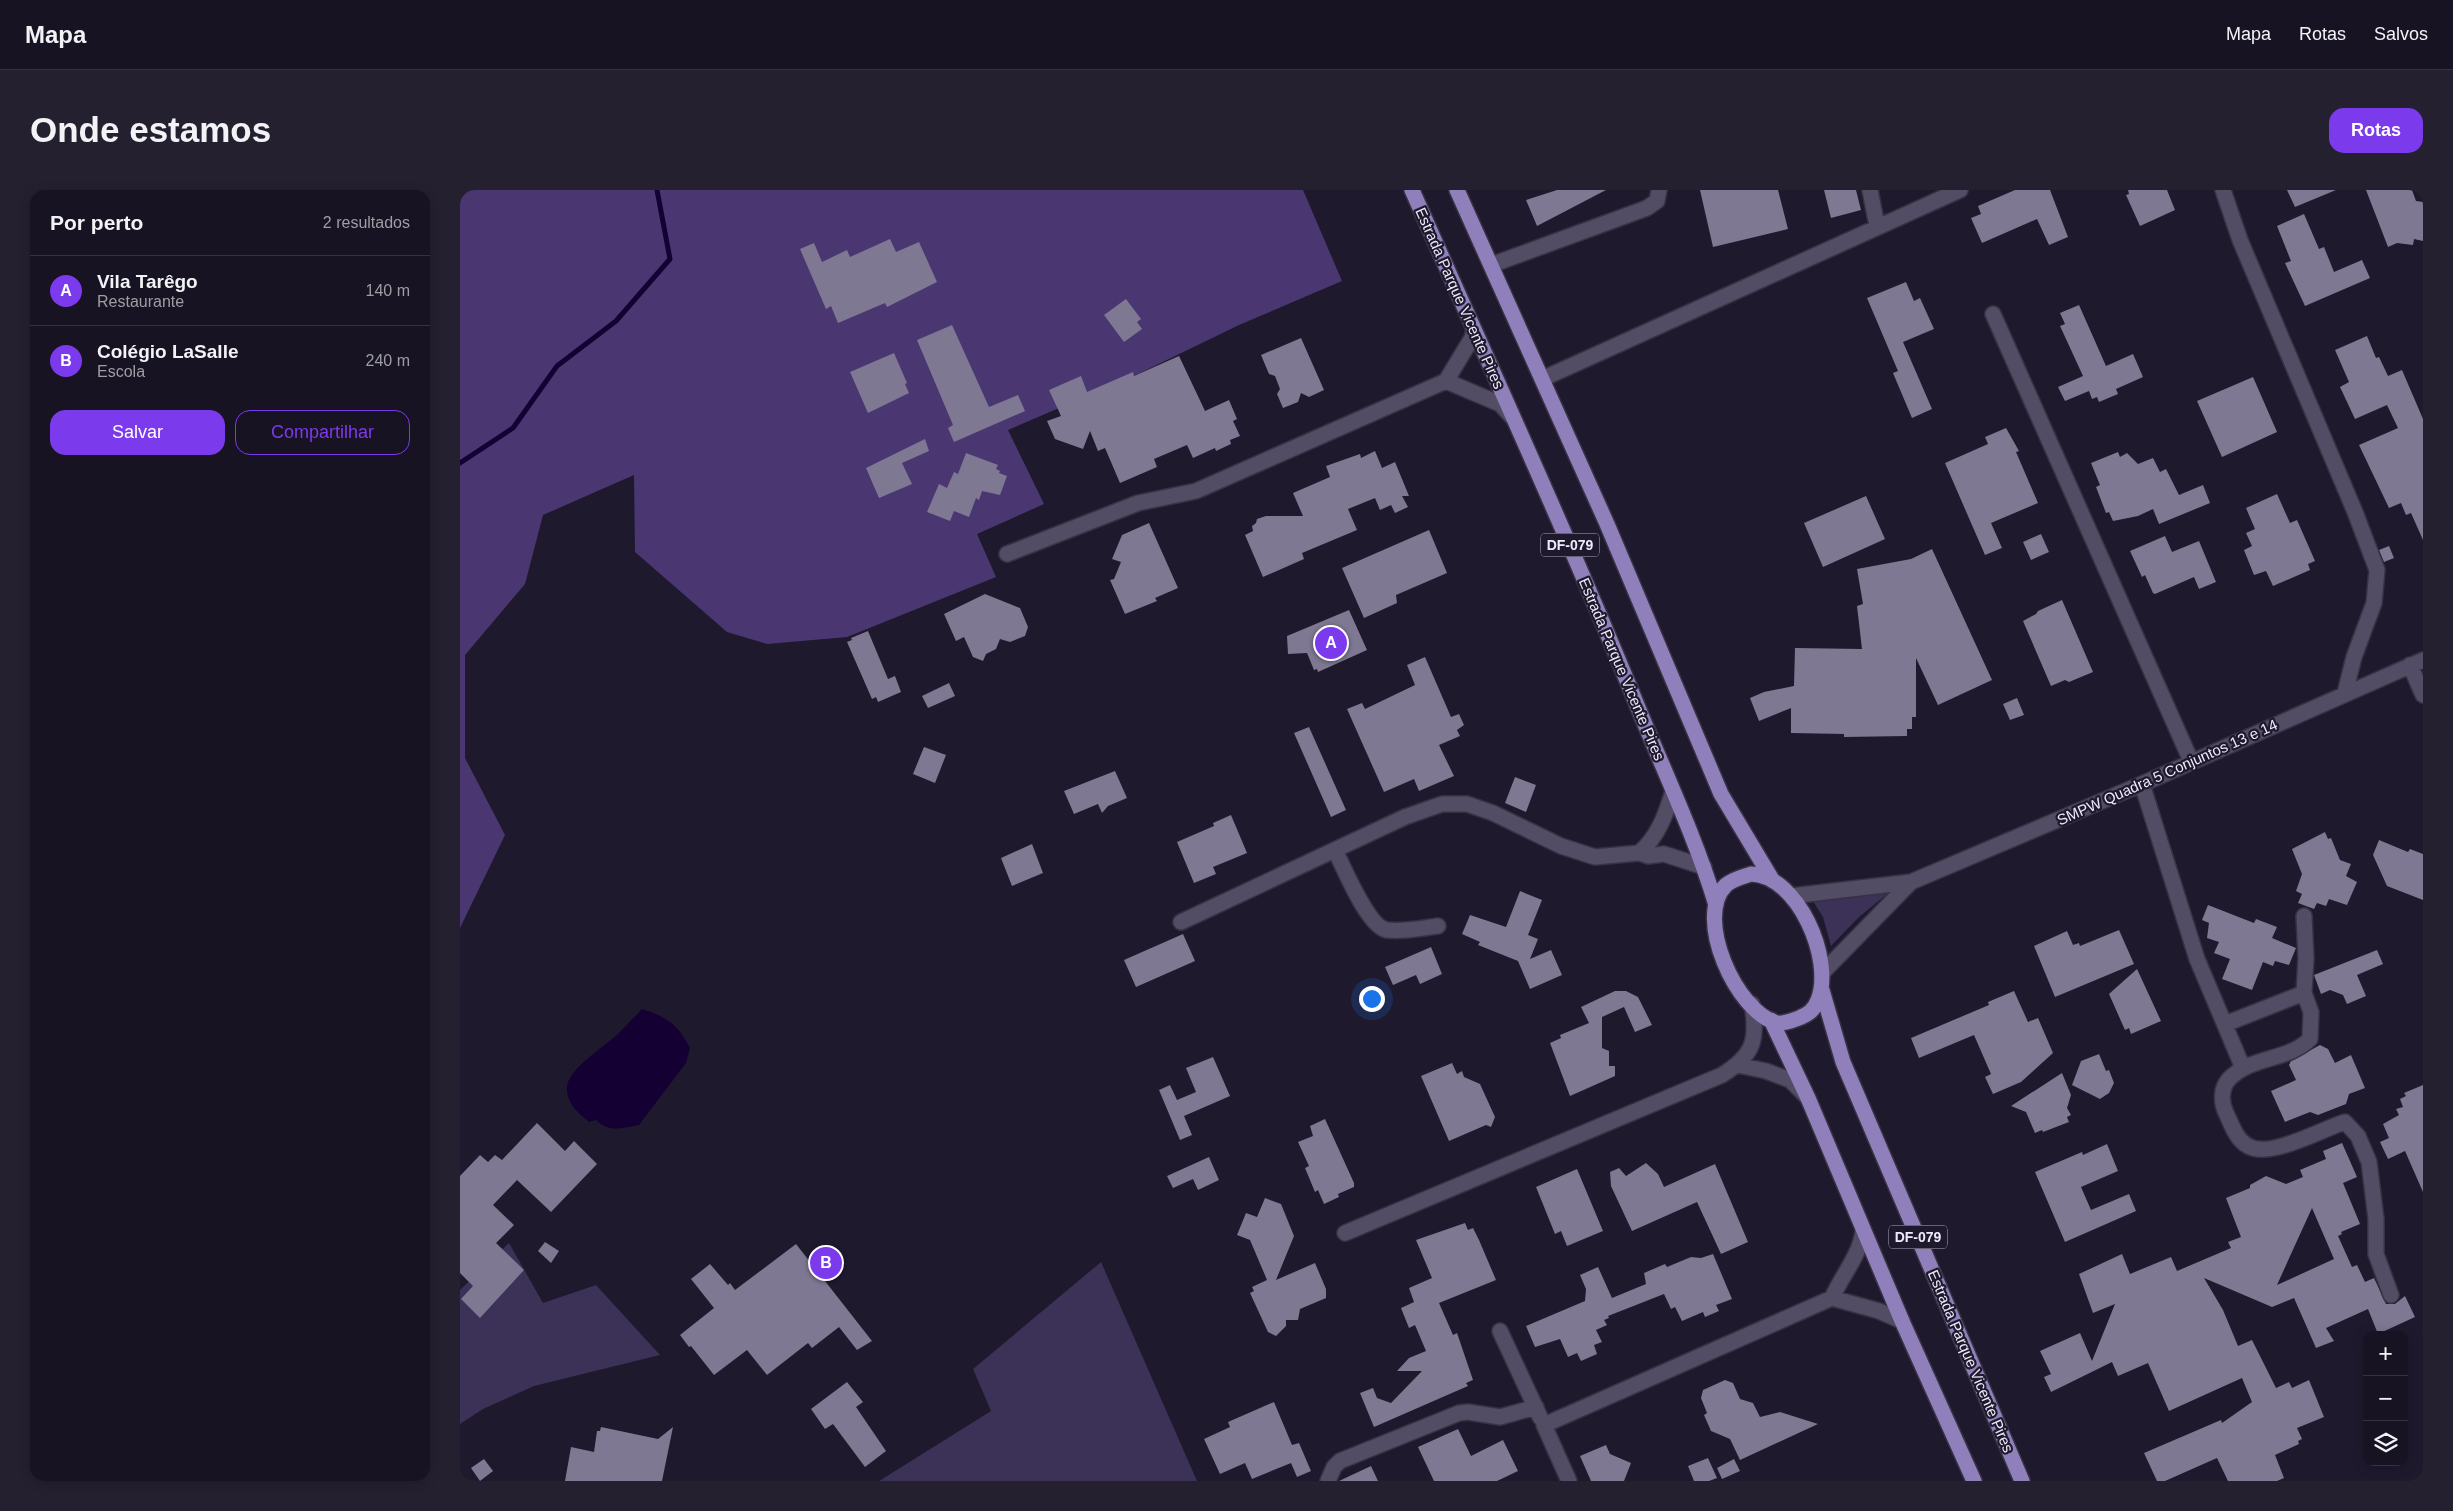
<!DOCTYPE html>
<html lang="pt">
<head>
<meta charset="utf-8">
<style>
	body { margin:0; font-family:Helvetica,sans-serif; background:#24202f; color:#f1f3f6 }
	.controls { position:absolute; right:15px; bottom:15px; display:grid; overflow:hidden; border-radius:10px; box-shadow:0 2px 12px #0003 }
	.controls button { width:45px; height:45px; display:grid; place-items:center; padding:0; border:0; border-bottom:1px solid #363240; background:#171322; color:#f1f3f6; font:25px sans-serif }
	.you { position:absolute; left:911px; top:808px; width:18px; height:18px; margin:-12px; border:4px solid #fff; border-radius:50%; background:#1a73e8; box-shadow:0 0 0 8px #1a73e833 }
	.badge { display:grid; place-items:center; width:32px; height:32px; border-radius:50%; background:#7c3aed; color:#fff; font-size:16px; font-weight:700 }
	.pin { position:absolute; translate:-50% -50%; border:2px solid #fff; box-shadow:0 1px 5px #0006 }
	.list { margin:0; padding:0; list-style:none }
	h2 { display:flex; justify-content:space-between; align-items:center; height:65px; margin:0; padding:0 20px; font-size:21px }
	h2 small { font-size:16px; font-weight:400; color:#9e9ea5 }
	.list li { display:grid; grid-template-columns:32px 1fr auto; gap:15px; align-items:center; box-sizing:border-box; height:70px; padding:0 20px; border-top:1px solid #363240 }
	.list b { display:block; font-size:19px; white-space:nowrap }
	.list p { margin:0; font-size:16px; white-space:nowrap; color:#9e9ea5 }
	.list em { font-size:16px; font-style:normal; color:#9e9ea5 }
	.actions { display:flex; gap:10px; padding:15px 20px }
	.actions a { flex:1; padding:11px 0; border:1px solid #7c3aed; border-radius:15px; text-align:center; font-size:18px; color:#7c3aed }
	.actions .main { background:#7c3aed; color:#fff }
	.icon { flex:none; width:28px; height:28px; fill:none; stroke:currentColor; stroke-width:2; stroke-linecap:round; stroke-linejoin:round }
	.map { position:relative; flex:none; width:1963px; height:1291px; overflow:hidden; border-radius:15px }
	header { display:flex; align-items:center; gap:30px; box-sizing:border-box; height:70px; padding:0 25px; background:#171322; border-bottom:1px solid #363240 }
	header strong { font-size:24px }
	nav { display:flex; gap:28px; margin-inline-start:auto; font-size:18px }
	.intro { display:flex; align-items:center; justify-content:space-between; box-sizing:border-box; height:120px; padding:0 30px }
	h1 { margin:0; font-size:35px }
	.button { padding:12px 22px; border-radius:15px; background:#7c3aed; color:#fff; font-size:18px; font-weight:700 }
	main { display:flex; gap:30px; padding:0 30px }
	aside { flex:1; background:#171322; border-radius:15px; box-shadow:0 2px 12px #0003 }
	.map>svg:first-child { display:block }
	.green { fill:#3c3156 }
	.forest { fill:#4a3772 }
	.water { fill:#140032 }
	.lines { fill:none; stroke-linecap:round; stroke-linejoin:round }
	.stream { stroke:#140032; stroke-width:5 }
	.building { fill:#7e7892; fill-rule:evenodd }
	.minor-casing { stroke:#373243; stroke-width:18 }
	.major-casing { stroke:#373243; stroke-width:18 }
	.minor { stroke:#524c64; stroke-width:15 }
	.major { stroke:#8f7fba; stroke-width:15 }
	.labels { text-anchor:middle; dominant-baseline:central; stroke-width:4.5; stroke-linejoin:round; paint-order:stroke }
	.shield { fill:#1f192e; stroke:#b0abbc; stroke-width:1 }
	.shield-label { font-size:14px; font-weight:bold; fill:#eeeaf9 }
	.street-label { font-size:15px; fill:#eeeaf9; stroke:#1f192e }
</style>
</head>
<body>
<header>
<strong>Mapa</strong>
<nav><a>Mapa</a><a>Rotas</a><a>Salvos</a></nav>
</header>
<div class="intro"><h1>Onde estamos</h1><a class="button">Rotas</a></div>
<main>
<aside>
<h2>Por perto<small>2 resultados</small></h2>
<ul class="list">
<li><span class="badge">A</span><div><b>Vila Tarêgo</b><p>Restaurante</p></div><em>140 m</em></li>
<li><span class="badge">B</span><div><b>Colégio LaSalle</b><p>Escola</p></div><em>240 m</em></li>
</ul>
<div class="actions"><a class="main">Salvar</a><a>Compartilhar</a></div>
</aside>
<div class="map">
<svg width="1963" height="1291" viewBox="0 0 1963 1291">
	<rect width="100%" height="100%" fill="#1f192e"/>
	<path class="green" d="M1438 695 1398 728 1371 756 1363 727 1349 705Z
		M49 1053 83 1113 136 1095 200 1165 74 1196 23 1219 0 1234V1100Z
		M641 1072 737 1291H419L531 1221 513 1179Z"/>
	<path class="forest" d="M0 0H843L882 91 779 135 678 184 548 240 584 314 517 344 536 387 387 447 307 454 267 442 175 362 174 285 83 325 65 394 5 465V568L45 645 0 738Z"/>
	<path class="water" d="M182 819C207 827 218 834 230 858L226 873 179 935C162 938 149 943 136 930L129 932C118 923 106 913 107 897 108 879 145 856 158 844 166 836 174 827 182 819Z"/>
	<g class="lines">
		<path class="stream" d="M0 273 53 238 97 176 156 131 210 69 197 0"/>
	</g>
	<path class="building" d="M1097 0H1146L1077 36 1066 10Z
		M1240 0H1318L1328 39 1253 57Z
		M1364 0H1396L1401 20 1371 28Z
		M1555 0H1590L1608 47 1589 55 1577 29 1522 53 1511 28 1521 24 1518 16Z
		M1668 0H1707L1715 20 1680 36 1666 5 1669 4Z
		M1827 0H1876L1835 17Z
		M1906 0H1952L1956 11 1963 12V51L1954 49 1953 55 1937 53 1928 57Z
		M1844 24 1859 59 1864 57 1874 82 1902 70 1910 88 1845 116 1825 73 1831 71 1817 36Z
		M430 49 436 62 459 52 477 92 427 117 425 113 378 133 371 116 366 119 340 59 354 53 362 72 387 60 390 67Z
		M1446 92 1454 111 1460 108 1474 139 1443 152 1472 219 1452 228 1433 183 1438 181 1407 108Z
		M666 109 681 129 677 132 682 139 664 152 644 125Z
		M1619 115 1646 176 1673 164 1683 187 1656 199 1658 204 1639 212 1637 207 1632 209 1629 201 1605 211 1598 197 1623 186 1600 136 1605 134 1600 123Z
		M492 135 529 217 558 205 565 221 494 252 488 238 493 235 457 150Z
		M1907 146 1916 168 1919 167 1928 186 1942 180 1963 229V350L1951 323 1946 325 1941 313 1929 318 1899 255 1938 238 1927 215 1895 229 1880 197 1889 192 1875 160Z
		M841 148 864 200 849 207 841 203 838 212 823 218 817 204 820 199 815 186 809 184 801 165Z
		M434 163 447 193 445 194 449 203 408 223 390 182Z
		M719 166 745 221 769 210 777 229 773 231 780 246 770 250 771 254 756 261 755 258 733 268 727 255 694 269 697 277 660 293 645 258 638 261 630 241 623 259 595 249 587 231 601 226 589 200 621 186 627 202 673 182 674 186Z
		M1793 187 1817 242 1762 267 1737 211Z
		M1546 238 1559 261 1556 262 1578 313 1531 333 1542 358 1525 365 1485 273 1528 254 1525 247Z
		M465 249 469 261 442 273 452 294 419 308 406 278Z
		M915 261 922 278 935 272 949 306H942L948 317 935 323 931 315 920 320 915 308 888 319 897 340 842 363 844 369 803 387 785 345 793 341 792 336 796 333 797 329 806 326H843L833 303 870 287 866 276 900 264 901 268Z
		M1658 262 1660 267 1667 263 1678 274 1693 268 1700 282 1706 279 1719 305 1743 295 1750 313 1699 334 1693 319 1678 326 1653 331 1649 322 1646 323 1636 297 1640 295 1631 273Z
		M506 263 538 275 536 279 540 281 539 283 547 286 540 305 522 301 519 310 516 308 509 327 494 321 490 331 467 322 479 294 487 298 494 282 498 284Z
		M1817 304 1830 333 1837 330 1855 371 1848 374 1850 380 1813 396 1806 381 1794 385 1784 360 1792 356 1786 343 1795 339 1786 318Z
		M1406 306 1425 349 1363 377 1344 333Z
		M689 333 718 398 695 408 697 411 665 424 650 390 654 389 661 372 652 369 662 345Z
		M969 340 987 383 936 405 937 413 904 428 882 378Z
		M1581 344 1589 362 1571 370 1563 352Z
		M1705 346 1712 362 1739 351 1756 392 1739 399 1734 387 1695 404 1693 403 1685 385 1682 387 1670 361Z
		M1929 356 1934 368 1924 372 1919 360Z
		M1472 359 1532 490 1478 515 1456 468V527H1452V539H1447V546L1384 547V544L1331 543V518L1299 531 1290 508 1304 502 1334 496 1335 458 1402 459 1397 416 1403 414 1397 379 1451 369Z
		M525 404 560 418 568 437 565 446 550 452 540 449 536 459 526 464 523 471 513 467 504 447 496 451 484 424Z
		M1602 410 1633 482 1609 492 1605 490 1591 496 1563 431 1576 424 1578 421Z
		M889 420 907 460 858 482 857 479 854 480 847 463 828 464 827 446Z
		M408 441 428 489 435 486 441 502 418 512 416 507 412 509 387 452 392 450 391 448Z
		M965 467 991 527 999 524 1004 535 997 540 1000 546 979 555 994 586 959 601 954 589 924 602 887 519 902 513 905 519 955 495 947 475Z
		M489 493 495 506 468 518 462 506Z
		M1557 508 1564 525 1550 530 1543 514Z
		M849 537 886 620 871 627 834 543Z
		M464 557 486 565 475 593 453 584Z
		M655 581 667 608 648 616 642 623 638 614 614 624 604 601Z
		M1055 587 1076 595 1066 622 1045 613Z
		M771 625 787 663 753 677 756 684 734 693 717 652 754 636 753 633Z
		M1865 642 1868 649 1871 648 1880 670 1891 674 1886 686 1897 692 1887 715 1869 709 1866 716 1857 713 1854 719 1838 713 1842 704 1836 701 1842 684 1832 659Z
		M1919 650 1948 662 1950 659 1963 664V710L1927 696 1913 665Z
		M572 654 583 683 552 696 541 668Z
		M1060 701 1082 710 1068 745 1078 749 1070 769 1091 760 1102 785 1070 799 1058 771 1018 755 1020 752 1002 744 1010 725 1046 737Z
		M1748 715 1794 733 1796 729 1817 737 1812 748 1836 758 1829 775 1815 771 1813 776 1803 772 1792 800 1762 789 1770 769 1754 763 1759 752 1747 748 1749 733 1742 730Z
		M1659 740 1674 774 1595 807 1574 756 1607 741 1613 755 1619 753 1620 756Z
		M723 744 735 771 676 797 664 770Z
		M971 757 982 784 960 794 956 785 933 795 925 777Z
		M1917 760 1923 774 1897 785 1906 806 1887 814 1883 805 1870 800 1861 804 1854 785Z
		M1677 779 1701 831 1671 844 1669 838 1665 840 1649 804Z
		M1155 801H1166L1178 807 1192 835 1175 842 1164 817 1142 827V858L1149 861V876H1155V886L1110 906 1090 853 1101 848 1100 845 1129 833 1121 817Z
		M1554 801 1568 832 1578 828 1593 863 1561 892 1533 904 1525 887 1531 884 1514 845 1459 868 1451 848 1529 815 1528 812Z
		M1860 855 1868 859 1875 873 1891 865 1905 898 1889 904 1886 914 1858 925 1850 922 1825 932 1811 901 1836 890 1829 875 1831 871Z
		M1639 864 1646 881 1649 880 1654 893 1649 903 1640 909 1612 895 1621 871Z
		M753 867 770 906 724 926 732 945 720 950 699 900 710 895 717 910 736 902 726 878Z
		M992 873 997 884 1002 881 1004 887 1020 894 1035 927 1031 937 1026 935 989 951 961 886Z
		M1602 883 1611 905 1607 918 1611 925 1607 927 1609 932 1583 942 1582 940 1575 943 1566 922 1551 916Z
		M1963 895V1002L1945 961 1928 969 1920 952 1929 948 1923 934 1939 925 1936 919 1943 917 1940 909 1946 906 1944 903Z
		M865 929 894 993V997L878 1004 879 1007 864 1014 858 1000 855 1002 845 978 849 976 838 952 853 946 850 936Z
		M77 933 105 961 114 951 137 974 91 1022 57 990 33 1015 54 1035 36 1053 64 1080 20 1128 1 1109 13 1096 0 1083V986L20 965 28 972 35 965 42 970Z
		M1882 953 1897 987 1883 993 1900 1034 1881 1042 1882 1044 1878 1046 1892 1077 1897 1075 1905 1092 1914 1088 1926 1114H1935L1945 1106 1955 1127 1918 1144 1908 1119 1866 1138 1874 1151 1856 1158 1834 1108 1812 1117 1744 1088 1763 1120 1778 1156 1792 1150 1816 1198 1829 1192 1832 1198 1849 1190 1864 1227 1837 1238 1842 1249 1838 1251 1839 1254 1815 1265 1824 1288 1817 1291H1768L1757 1268 1705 1291H1697L1684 1263 1761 1230 1762 1233 1792 1212 1782 1188 1709 1221 1688 1173 1658 1186 1652 1172 1591 1202 1584 1187 1591 1184 1580 1161 1620 1143 1632 1171 1655 1114 1633 1123 1619 1084 1662 1064 1670 1084 1711 1067 1717 1081 1771 1058 1768 1052 1781 1047 1766 1008 1790 998V995L1806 986 1826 994 1843 987 1840 980 1866 969 1863 961ZM1852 1018 1874 1069 1817 1095 1836 1053Z
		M1647 954 1658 981 1621 997 1631 1020 1669 1004 1676 1021 1605 1052 1575 982 1622 962 1623 965Z
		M749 967 759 990 738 1000 733 989 713 998 707 986Z
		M1186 973 1198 984 1204 997 1255 974 1288 1052 1261 1064 1237 1012 1172 1041 1151 996 1150 982 1159 978 1166 986Z
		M1117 979 1143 1041 1107 1056 1101 1041 1095 1044 1076 997Z
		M805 1008 821 1014 834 1046 816 1090 855 1073 866 1099V1108L840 1119 838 1130H826V1136L816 1146 808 1142 790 1103 794 1101 792 1097 807 1090 790 1050 777 1045 786 1023 797 1027Z
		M1005 1033 1008 1040 1013 1038 1019 1050 1036 1090 979 1113 993 1145 997 1143 1013 1190 1006 1193 1008 1196 914 1237 900 1203 913 1198 917 1208 931 1213 962 1181H937L949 1168 966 1161 955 1135 949 1138 941 1118 954 1112 949 1098 972 1088 956 1050Z
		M85 1052 99 1061 91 1073 78 1061Z
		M336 1054 412 1151 397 1160 379 1137 352 1158 348 1153 307 1185 287 1160 254 1185 231 1156 229 1157 220 1145 254 1118 231 1089 250 1074 268 1095 270 1093 275 1100Z
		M1253 1064 1272 1109 1256 1115 1259 1121 1245 1127 1243 1122 1222 1131 1215 1117 1211 1119 1204 1104 1148 1126 1149 1128 1144 1130 1147 1135 1136 1140 1142 1152 1134 1155 1137 1164 1121 1171 1117 1163 1108 1167 1100 1149 1075 1157 1066 1136 1125 1111 1126 1099 1120 1085 1138 1077 1152 1108 1186 1094 1184 1083 1205 1074 1207 1077 1231 1067 1241 1068Z
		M1265 1190 1273 1193 1280 1209 1293 1213 1300 1227 1320 1222 1358 1234 1280 1270 1270 1249 1251 1241 1244 1225 1247 1223 1241 1208 1243 1200Z
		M387 1192 403 1212 396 1217 426 1261 405 1277 373 1234 365 1239 351 1219Z
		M814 1212 832 1255 839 1253 851 1281 837 1287 831 1273 792 1289 785 1273 760 1284 744 1249 770 1237 768 1232Z
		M141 1237 198 1249 213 1237 202 1291H105L111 1257 134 1262 137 1241H140Z
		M998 1239 1011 1266 1043 1250 1058 1281 1037 1291H974L958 1257Z
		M1146 1255 1150 1264 1171 1273 1164 1291H1131L1120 1266Z
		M1248 1268 1257 1288 1249 1291H1234L1228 1276Z
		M24 1269 33 1281 20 1291 11 1278Z
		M1274 1269 1280 1281 1262 1289 1257 1278Z
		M911 1276 918 1291H879Z"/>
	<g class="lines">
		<g class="minor-casing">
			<path id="minor" d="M1410 0 1417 36
				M1763 0 1780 50 1895 322 1917 380 1914 413 1894 467 1885 503
				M1031 75 1187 18 1197 11 1199 0
				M1533 124 1731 571
				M1082 189 1500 0
				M986 191 1040 214 1052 227
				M547 364 678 313 736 301 986 191 1012 148 1014 140
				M1950 475 1963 505
				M1682 594 1737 769 1783 878
				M875 660C884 678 908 737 927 740 944 742 962 738 978 736
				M1179 663C1198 647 1206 624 1213 601
				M1331 706 1451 692 1682 594 1963 470
				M1844 726 1846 768 1844 803 1851 822 1850 849C1828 871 1791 866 1769 889 1760 899 1761 914 1767 925 1772 936 1777 950 1788 956 1810 969 1862 939 1885 932L1898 946 1909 972 1916 1029V1064L1931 1105
				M721 732 945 627 982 614H1007L1033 623 1101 656 1135 667 1179 663 1188 666 1204 664 1244 677
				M1363 782 1451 692
				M1765 834 1844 803
				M1278 875 1306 881 1330 890 1347 907
				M885 1043 1262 885C1294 865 1298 850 1292 814
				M1372 1108C1382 1085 1401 1064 1403 1040
				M1040 1141 1080 1227
				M868 1291 874 1277 880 1271 999 1223 1008 1222 1040 1227 1076 1217
				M1109 1291 1084 1235 1372 1108 1419 1121 1442 1131"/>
		</g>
		<g class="major-casing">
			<path id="major" d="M952 0C1028 171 1106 342 1177 515 1204 581 1235 646 1256 715
				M997 0 1147 334 1261 604 1313 691
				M1291 684C1338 685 1374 770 1358 810 1354 820 1349 824 1339 828 1333 830 1324 834 1317 833 1277 823 1233 727 1266 695 1273 689 1282 687 1291 684Z
				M1362 800 1383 872 1562 1291
				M1311 830 1348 908 1442 1131 1514 1291"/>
		</g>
		<use href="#minor" class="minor"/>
		<use href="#major" class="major"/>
	</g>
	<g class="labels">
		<g class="shield">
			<rect x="1081" y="343.5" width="58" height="23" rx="4"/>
			<rect x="1429" y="1035.5" width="58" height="23" rx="4"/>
		</g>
		<g class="shield-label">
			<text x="1110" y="355">DF-079</text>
			<text x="1458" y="1047">DF-079</text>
		</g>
		<g class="street-label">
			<text transform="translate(1000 108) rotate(66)">Estrada Parque Vicente Pires</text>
			<text transform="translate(1162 479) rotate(67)">Estrada Parque Vicente Pires</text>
			<text transform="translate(1707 582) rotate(-24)">SMPW Quadra 5 Conjuntos 13 e 14</text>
			<text transform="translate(1511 1171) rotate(67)">Estrada Parque Vicente Pires</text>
		</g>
	</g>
</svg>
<div class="controls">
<button>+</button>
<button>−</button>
<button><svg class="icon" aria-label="layers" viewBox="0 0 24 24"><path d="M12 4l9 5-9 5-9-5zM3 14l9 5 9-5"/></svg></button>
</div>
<div class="you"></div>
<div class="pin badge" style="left:871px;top:453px">A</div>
<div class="pin badge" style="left:366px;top:1073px">B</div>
</div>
</main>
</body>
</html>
